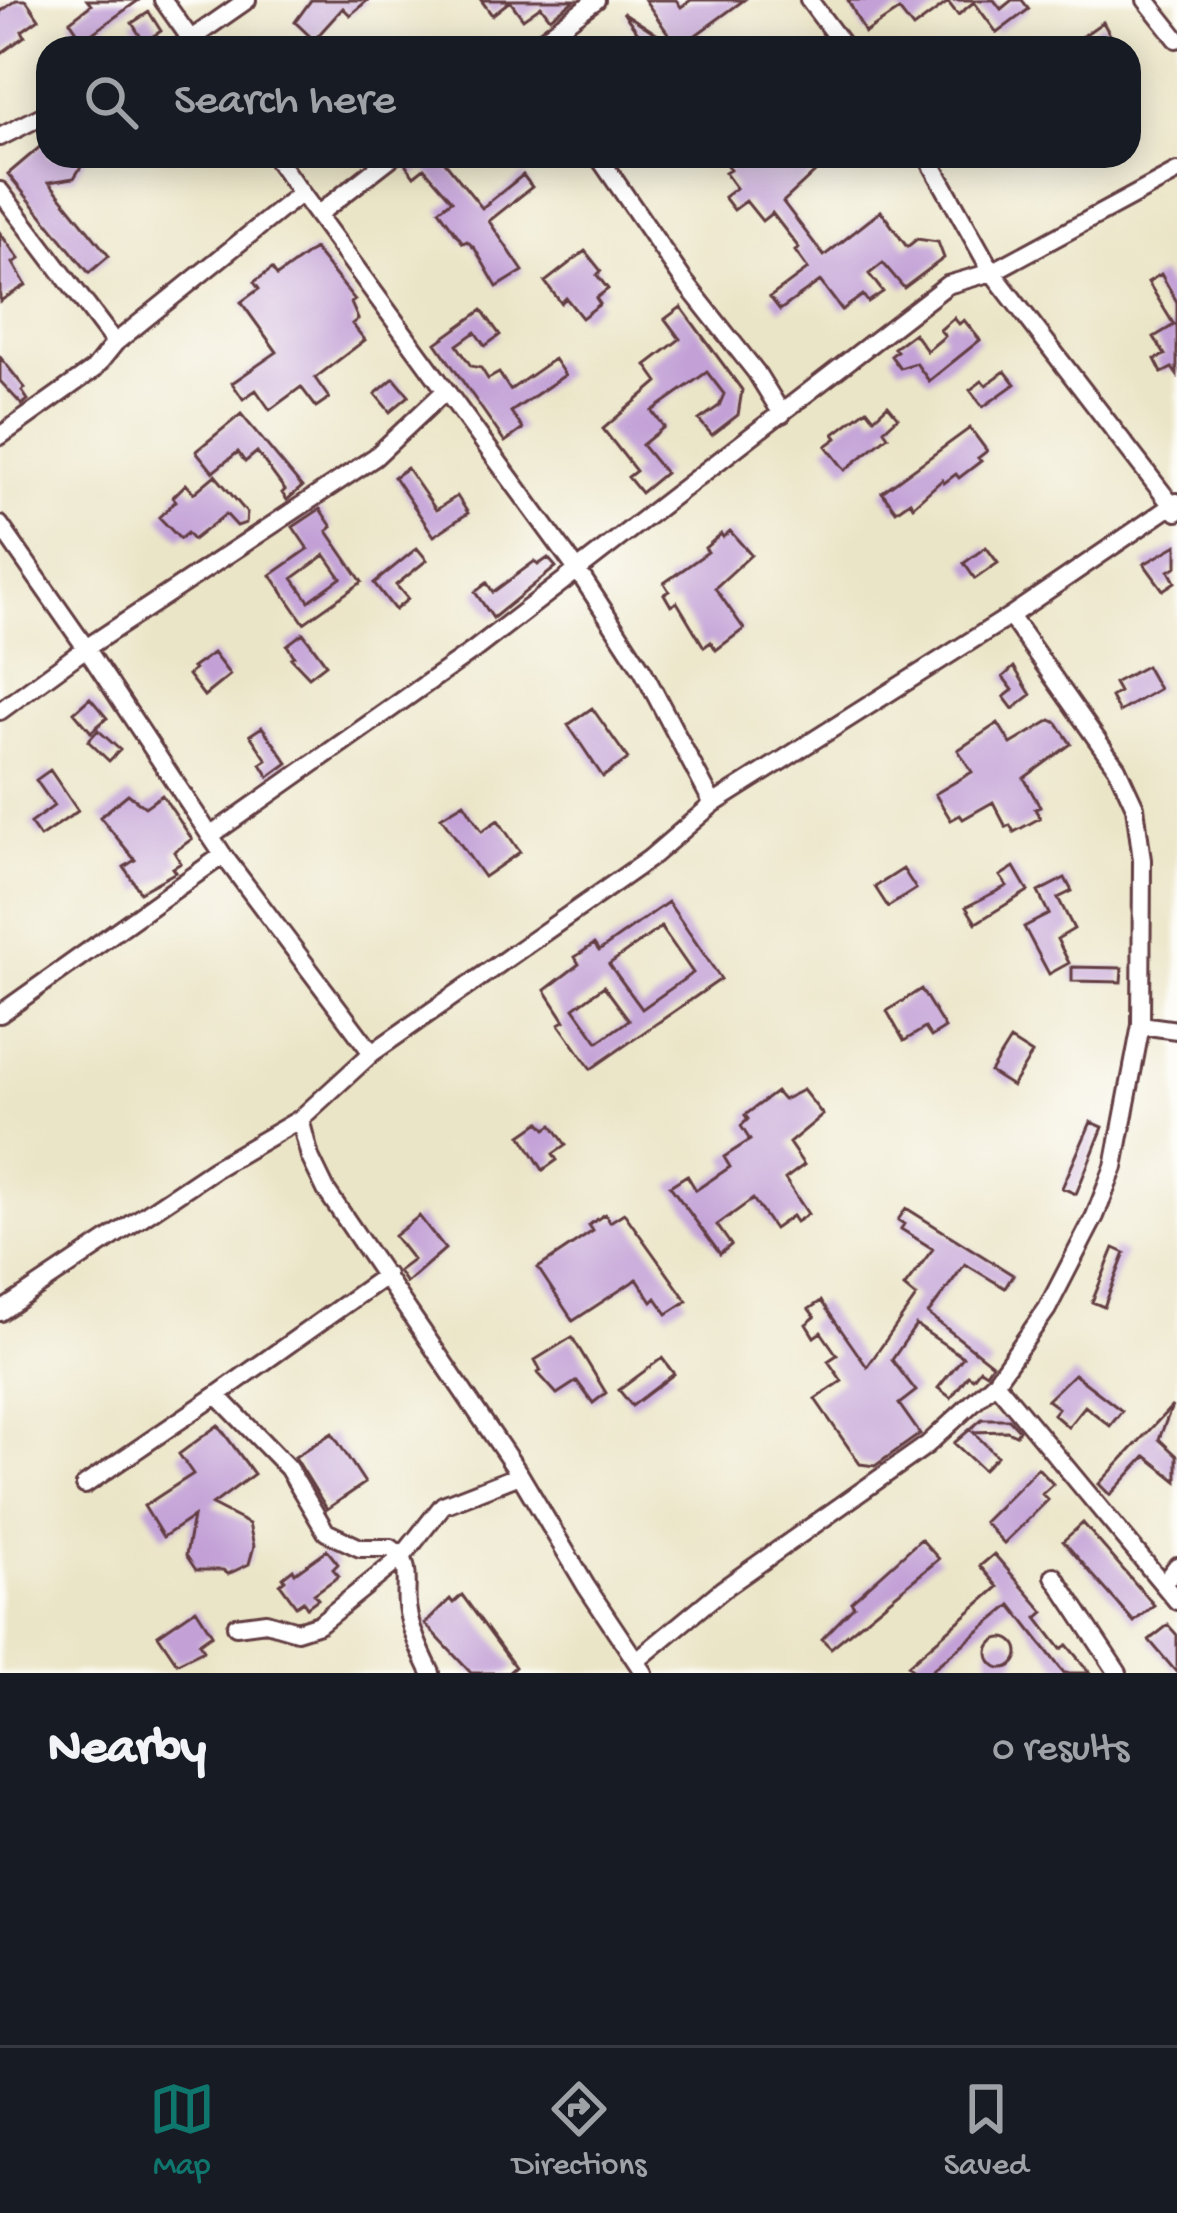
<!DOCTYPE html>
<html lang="en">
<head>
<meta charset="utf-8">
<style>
	body { margin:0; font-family:"Gochi Hand",sans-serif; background:#20242c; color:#f1f3f6 }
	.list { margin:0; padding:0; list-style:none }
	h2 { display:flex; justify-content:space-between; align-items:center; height:156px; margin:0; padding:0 48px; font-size:51px }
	h2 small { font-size:39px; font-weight:400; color:#9ea1a6 }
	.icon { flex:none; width:66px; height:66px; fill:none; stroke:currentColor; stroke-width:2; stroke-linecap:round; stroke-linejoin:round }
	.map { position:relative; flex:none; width:1177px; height:1673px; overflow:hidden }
	.search { position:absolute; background:#171b24; box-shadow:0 6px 30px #0003; left:36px; right:36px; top:36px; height:132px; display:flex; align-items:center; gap:30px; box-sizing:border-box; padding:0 42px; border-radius:36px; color:#9ea1a6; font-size:45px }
	.sheet { height:372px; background:#171b24 }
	nav { display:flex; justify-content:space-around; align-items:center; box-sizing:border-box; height:168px; border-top:3px solid #363941; background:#171b24; font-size:33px; color:#9ea1a6 }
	nav a { display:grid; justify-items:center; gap:6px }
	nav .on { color:#0f766e }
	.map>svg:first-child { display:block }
	.building { fill:#c3a1d7; fill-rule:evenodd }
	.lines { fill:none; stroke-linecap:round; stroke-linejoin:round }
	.minor-casing { stroke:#623d42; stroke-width:22 }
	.minor { stroke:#fff; stroke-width:16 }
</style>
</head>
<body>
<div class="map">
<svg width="1177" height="1673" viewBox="0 0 1177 1673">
	<rect width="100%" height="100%" fill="#fdfcf7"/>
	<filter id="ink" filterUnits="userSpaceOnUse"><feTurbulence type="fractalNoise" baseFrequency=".00833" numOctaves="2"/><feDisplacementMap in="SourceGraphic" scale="24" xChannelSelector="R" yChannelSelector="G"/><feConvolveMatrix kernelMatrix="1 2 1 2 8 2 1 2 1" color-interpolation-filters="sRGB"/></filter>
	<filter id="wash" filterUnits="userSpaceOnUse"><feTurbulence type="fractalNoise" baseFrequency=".004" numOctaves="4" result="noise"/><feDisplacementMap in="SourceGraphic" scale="48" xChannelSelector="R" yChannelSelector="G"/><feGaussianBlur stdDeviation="2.7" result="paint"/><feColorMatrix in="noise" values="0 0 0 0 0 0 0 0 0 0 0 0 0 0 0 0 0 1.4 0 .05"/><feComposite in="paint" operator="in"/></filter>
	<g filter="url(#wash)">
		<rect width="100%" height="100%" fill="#ebe5c7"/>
		<g id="blocks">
			<path class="building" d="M16 0H26L39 19 22 31 25 36 0 54V12Z
				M87 0H139L83 40 70 21 91 5Z
				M311 0H368L350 15 343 8 314 40 295 22Z
				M481 0H575L550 18 541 6 523 19 510 1 492 15Z
				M645 0H676L681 7 691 0H744L678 48H649L623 12 678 48Z
				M848 0H994L1001 9 1012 0H1022L1029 9 997 33 974 2 958 15 948 2 913 28 899 10 865 33Z
				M149 12 161 31 144 42 132 23Z
				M1103 22 1117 48H1066Z
				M48 140V156H88L74 178 49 182 109 256 89 273 8 174Z
				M411 156H440L482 208 523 175 532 187 489 221 523 271 497 287 475 249 467 241 463 243 439 210 452 200 424 168 414 176 404 162Z
				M733 156H803L815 172 783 202 824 256 881 211 907 247 917 239 938 242 944 258 904 288 883 263 869 274 883 292 868 302 863 295 842 310 820 281 780 310 770 297 808 269 795 251 799 248 772 213 762 221 746 201 734 210 724 197 736 188 725 173 730 170 725 162Z
				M0 233 19 259 13 263 26 285 0 301Z
				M314 249 355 300 351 303 358 319 352 324 365 340 315 378 329 398 316 407 301 387 270 410 256 390 243 399 232 383 277 352 241 302 259 289 254 282 272 269 277 276Z
				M585 251 601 271 597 275 608 289 596 298 600 304 582 318 566 298 561 303 545 282Z
				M1161 274 1177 302V375L1172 368 1162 373 1155 359 1165 355 1154 337 1174 325 1148 282Z
				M681 307 742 390 738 415 712 435 699 420 719 406 724 394 707 372 652 411 664 427 642 445 665 473 641 493 628 477 636 471 603 429 658 382 646 365 680 339 665 319Z
				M482 310 500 335 485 346 475 332 457 345 471 366 481 368 488 379 499 373 510 390 554 359 565 375 511 412 523 429 505 442 436 343Z
				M954 318 959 324 964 320 980 340 929 381 916 363 900 368 891 356 897 351 894 348 914 333 927 351 945 336 940 330Z
				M0 357 25 388 22 391 28 400 22 405 0 381Z
				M1005 371 1015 384 983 407 970 390 982 381 986 385Z
				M394 378 409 396 390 412 375 394Z
				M888 405 898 417 884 430 888 436 845 470 826 446 837 438 834 434 867 409 874 418Z
				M241 414 302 487 287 500 282 493 285 490 257 452 245 462 238 452 213 472 196 451Z
				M970 428 987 451 978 458 981 461 959 478 956 474 944 483 942 480 913 506 910 501 896 511 882 492Z
				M407 468 436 510 457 496 468 513 434 536 394 477Z
				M215 475 247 513 246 523 237 526 226 514 193 540 187 533 180 539 159 517 176 501 173 497 186 484 194 493Z
				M320 509 332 527 327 531 362 582 304 623 271 575 308 549 293 527ZM325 555 341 578 309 601 293 578Z
				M730 531 751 555 715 588 744 629 716 650 711 642 704 647 677 602 671 606 664 594 669 591 664 583 708 552 705 548 721 534 723 537Z
				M1177 545V566L1169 571 1175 582 1163 590 1144 564Z
				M986 547 998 563 975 579 964 563Z
				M417 548 427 560 396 585 408 599 395 610 374 583Z
				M548 558 556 567 493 618 475 592 487 583 493 592 535 561 538 565Z
				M303 633 326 664 309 677 291 658 294 656 287 645Z
				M213 653 230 675 204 696 188 675 194 670 192 668Z
				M1146 666 1159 689 1119 712 1111 697 1119 692 1114 683Z
				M1014 667 1031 695 1013 709 1004 697 1013 690 1003 677Z
				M90 698 107 718 91 732 74 712Z
				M592 708 628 759 603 777 568 725Z
				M1051 720 1057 723 1071 744 1024 778 1040 807 1035 809 1040 818 1014 832 1010 825 1006 827 993 802 963 819 960 815 951 820 935 794 972 772 958 750 998 723 1011 744Z
				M262 727 288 763 269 777 261 764 267 760 250 735Z
				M98 730 120 750 109 761 88 741Z
				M50 770 78 811 40 837 30 823 54 806 36 780Z
				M128 794 145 807 162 795 192 839 174 852 181 863 173 868 176 872 140 892 124 867 135 860 100 817Z
				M464 803 482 831 498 820 520 852 484 877 441 817Z
				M1014 867 1028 891 976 923 966 907 1007 886 1000 876Z
				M903 869 916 889 888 907 875 887Z
				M1065 878 1072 891 1058 898 1074 929 1057 939 1069 963 1049 974 1024 927 1049 914 1038 892Z
				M668 902 721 979 591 1069 559 1024 565 1021 545 990 579 964 575 957 594 944 599 951ZM661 927 693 973 642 1009 609 964ZM604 986 629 1020 598 1042 574 1008Z
				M1072 967 1122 968 1121 982 1072 981Z
				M921 989 945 1028 931 1037 925 1028 904 1041 887 1011Z
				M1010 1040 1032 1054 1012 1086 990 1072Z
				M803 1090 823 1115 789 1143 804 1165 785 1179 808 1214 796 1222 792 1216 774 1229 753 1199 717 1225 731 1245 720 1254 670 1186 687 1175 696 1190 730 1167 724 1157 750 1140 741 1126 748 1119 745 1115 776 1092 783 1100Z
				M540 1122 546 1129 552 1125 566 1145 553 1154 557 1160 543 1170 521 1135Z
				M1091 1122 1103 1127 1076 1194 1062 1188Z
				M906 1208 1013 1275 1005 1288 965 1264 928 1314 992 1364 986 1373 980 1369 973 1378 968 1375 951 1398 938 1388 963 1357 916 1325 892 1360 916 1391 899 1404 920 1434 875 1466 860 1464 815 1399 842 1381 828 1361 837 1355 821 1332 814 1337 806 1324 815 1317 809 1309 821 1301 867 1367 916 1297 904 1287 933 1249 901 1229 904 1224 898 1220Z
				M624 1213 687 1301 667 1314 656 1298 652 1302 637 1279 573 1321 538 1268 593 1231 589 1225 605 1214 610 1222Z
				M419 1216 445 1249 406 1283 398 1271 413 1260 394 1236Z
				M1114 1248 1125 1253 1104 1307 1092 1302Z
				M572 1337 606 1393 593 1403 577 1381 557 1394 538 1373 541 1371 535 1360Z
				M662 1358 674 1374 632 1406 619 1390Z
				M1074 1374 1122 1411 1110 1426 1085 1406 1068 1427 1053 1414 1058 1408 1047 1400Z
				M1172 1406 1159 1439 1177 1456V1481L1146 1456 1110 1495 1099 1484Z
				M982 1419H1009L1019 1430 1016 1435 1007 1431 973 1432 997 1456 983 1470 954 1443Z
				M218 1425 254 1474 212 1505 249 1524 254 1546 249 1564 228 1574 223 1570H196L186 1555 193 1517 163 1537 144 1506 193 1474 179 1454Z
				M332 1433 365 1483 327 1509 295 1457Z
				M1038 1468 1053 1484 1042 1494 1048 1500 1004 1543 984 1522Z
				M1083 1523 1154 1605 1134 1622 1063 1541Z
				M921 1539 939 1559 831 1648 822 1639 854 1606 851 1602Z
				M327 1550 338 1564 333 1569 339 1576 314 1594 318 1599 307 1607 303 1601 296 1606 280 1584 285 1580 283 1577 293 1569 295 1573Z
				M994 1554 1044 1612 1037 1618 1061 1649 1067 1645 1090 1673H1064L1011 1605 928 1673H916L908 1665 998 1587 980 1566Z
				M462 1595 515 1667 508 1673H471L425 1624 450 1599 453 1603Z
				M196 1609 212 1634 199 1643 204 1650 177 1663 158 1635Z
				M1168 1625 1177 1635V1673L1149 1640Z
				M988 1653a15 15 0 1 1 30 0a15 15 0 1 1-30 0Z"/>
		</g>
	</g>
	<g filter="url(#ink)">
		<use href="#blocks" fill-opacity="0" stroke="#623d42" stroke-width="3"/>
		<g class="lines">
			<g class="minor-casing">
				<path id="minor" d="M163 0 197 48
					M809 0 845 48
					M1146 0 1177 39
					M178 48 247 0
					M531 48 596 0
					M0 137 48 113
					M274 156 578 571 643 671 713 804 649 859 372 1053
					M598 156 684 281 756 372 782 414
					M0 191 115 343
					M317 215 393 156
					M0 436 94 369 115 343 301 193
					M1177 512 992 272 1177 172
					M0 525 86 648 223 855 372 1053 300 1119 310 1157 326 1190 520 1475 586 1586 644 1673
					M0 711 86 648 375 457 444 392
					M713 804 1010 616 1177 502
					M210 836 474 650 947 285 992 272 927 156
					M0 1014 223 855
					M1141 1025 1177 1030
					M0 1312 214 1169 300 1119
					M995 1382 1177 1601
					M217 1395 386 1275
					M85 1485 217 1395 288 1468 326 1532 360 1548H391L402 1557 319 1624 297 1631 266 1622 236 1626
					M1054 1576 1118 1673
					M1163 1584 1177 1566
					M636 1661 723 1589 927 1445 995 1382 1047 1309 1095 1216 1114 1167 1141 1025 1142 860 1135 807 1117 768 1010 616
					M431 1673C421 1652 410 1630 407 1606 405 1589 410 1573 402 1557L443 1505 520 1475"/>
			</g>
			<use href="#minor" class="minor"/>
		</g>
	</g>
</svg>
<div class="search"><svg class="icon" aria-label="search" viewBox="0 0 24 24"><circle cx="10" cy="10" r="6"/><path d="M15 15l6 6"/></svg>Search here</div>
</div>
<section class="sheet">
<h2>Nearby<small>0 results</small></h2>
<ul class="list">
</ul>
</section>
<nav>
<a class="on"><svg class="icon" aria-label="map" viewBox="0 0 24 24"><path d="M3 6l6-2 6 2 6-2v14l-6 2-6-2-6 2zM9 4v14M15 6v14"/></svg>Map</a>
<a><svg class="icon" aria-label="directions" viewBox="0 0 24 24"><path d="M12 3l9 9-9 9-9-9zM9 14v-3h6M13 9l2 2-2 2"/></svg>Directions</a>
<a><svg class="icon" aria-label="saved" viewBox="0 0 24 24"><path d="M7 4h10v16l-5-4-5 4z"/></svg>Saved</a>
</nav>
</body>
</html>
